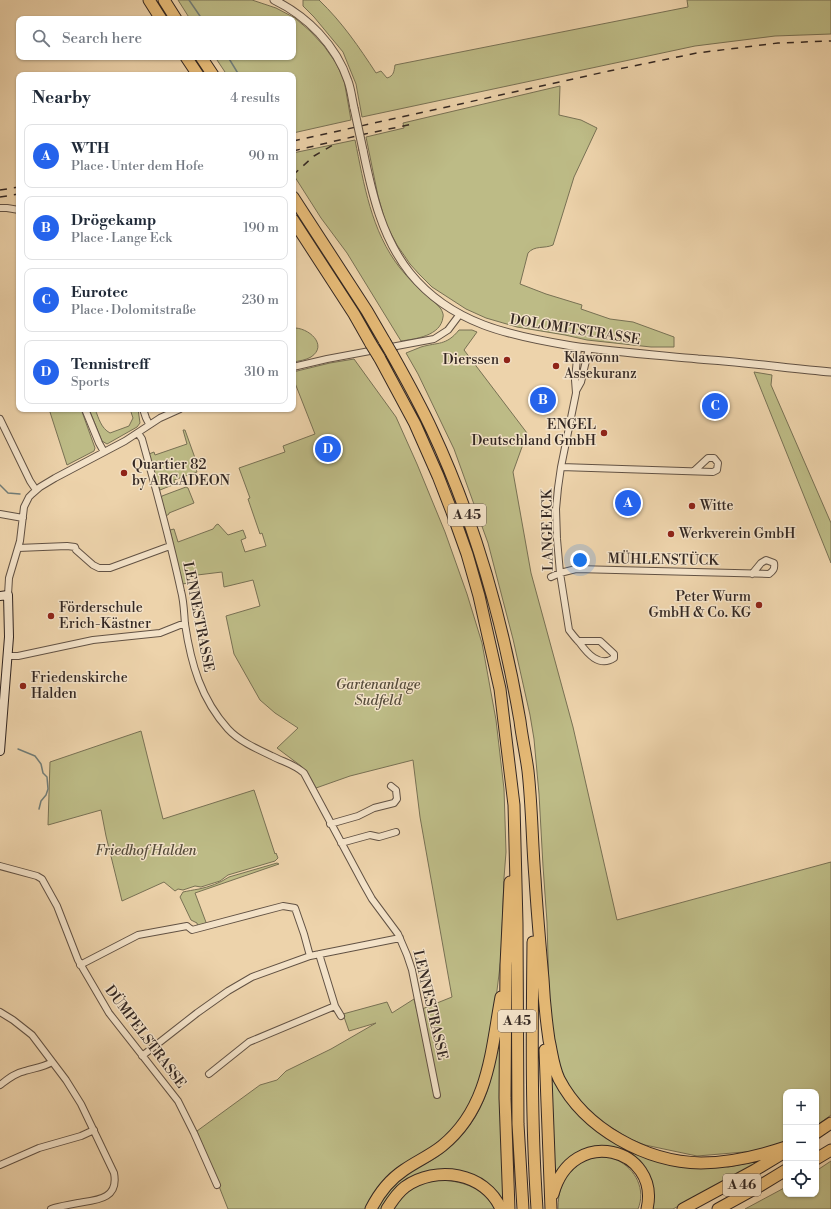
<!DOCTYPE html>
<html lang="en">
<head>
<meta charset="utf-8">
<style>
	body { margin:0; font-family:"Libre Bodoni",serif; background:#f2f2f3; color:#1f2937 }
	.controls { position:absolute; right:12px; bottom:12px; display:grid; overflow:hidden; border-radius:8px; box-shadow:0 1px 3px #0004 }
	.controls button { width:36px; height:36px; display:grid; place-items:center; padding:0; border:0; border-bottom:1px solid #e0e1e3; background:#fff; color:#1f2937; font:20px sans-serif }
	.you { position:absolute; left:580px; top:560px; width:14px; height:14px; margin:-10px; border:3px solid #fff; border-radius:50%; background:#1a73e8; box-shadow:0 0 0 6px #1a73e833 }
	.badge { display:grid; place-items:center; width:26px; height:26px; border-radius:50%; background:#2563eb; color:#fff; font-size:13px; font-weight:700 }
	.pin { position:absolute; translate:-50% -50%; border:2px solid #fff; box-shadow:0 1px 4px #0006 }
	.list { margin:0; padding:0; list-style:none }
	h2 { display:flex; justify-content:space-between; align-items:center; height:52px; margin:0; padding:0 16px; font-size:17px }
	h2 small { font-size:13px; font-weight:400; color:#747a83 }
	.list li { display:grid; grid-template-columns:26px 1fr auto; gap:12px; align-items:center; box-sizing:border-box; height:64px; margin:0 8px 8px; padding:0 8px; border:1px solid #e0e1e3; border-radius:8px }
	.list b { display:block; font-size:15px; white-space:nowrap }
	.list p { margin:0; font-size:13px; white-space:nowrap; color:#747a83 }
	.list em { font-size:13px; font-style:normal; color:#747a83 }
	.icon { flex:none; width:22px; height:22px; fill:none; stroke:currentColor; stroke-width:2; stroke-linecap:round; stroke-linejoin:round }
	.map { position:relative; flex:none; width:831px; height:1209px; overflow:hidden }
	.search { position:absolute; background:#fff; box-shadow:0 1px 3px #0004; left:16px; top:16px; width:280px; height:44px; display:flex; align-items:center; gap:10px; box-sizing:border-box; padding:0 14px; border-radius:8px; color:#747a83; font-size:15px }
	.panel { position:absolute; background:#fff; box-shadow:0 1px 3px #0004; left:16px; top:72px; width:280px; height:340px; border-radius:8px }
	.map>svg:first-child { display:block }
	.green { fill:#bdbb86; stroke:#787154 }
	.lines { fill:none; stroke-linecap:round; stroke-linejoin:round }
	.stream { stroke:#717d78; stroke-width:1.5 }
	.minor-casing { stroke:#625244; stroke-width:8 }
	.tertiary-casing { stroke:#625244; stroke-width:9 }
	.secondary-casing { stroke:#332722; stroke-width:10 }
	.motorway-casing { stroke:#332722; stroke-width:13 }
	.minor { stroke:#f3e2c8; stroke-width:6 }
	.tertiary { stroke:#f3e2c8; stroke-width:7 }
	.secondary { stroke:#f3e2c8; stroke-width:8 }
	.motorway { stroke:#e6ba76; stroke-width:11 }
	.rail { stroke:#332722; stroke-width:1.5; stroke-dasharray:7 7; stroke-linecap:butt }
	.tertiary-bridge-casing { stroke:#625244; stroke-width:9; stroke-linecap:butt }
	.motorway-bridge-casing { stroke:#332722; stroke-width:13; stroke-linecap:butt }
	.tertiary-bridge { stroke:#f3e2c8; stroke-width:7 }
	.motorway-bridge { stroke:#e6ba76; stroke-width:11 }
	.poi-dot { fill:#8f2418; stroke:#f3e2c8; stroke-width:1.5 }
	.labels { text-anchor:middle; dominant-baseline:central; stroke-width:3; stroke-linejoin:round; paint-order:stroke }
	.shield { fill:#f3e2c8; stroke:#6d5f54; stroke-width:1 }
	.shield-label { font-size:13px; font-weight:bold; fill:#332722 }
	.street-label { font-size:14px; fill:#332722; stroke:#f3e2c8 }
	.poi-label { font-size:14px; fill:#332722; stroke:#f3e2c8; text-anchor:start }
	.park-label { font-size:14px; font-style:italic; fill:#564c3b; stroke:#f3e2c8 }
</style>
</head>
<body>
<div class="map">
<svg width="831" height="1209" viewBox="0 0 831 1209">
	<rect width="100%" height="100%" fill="#edd3ab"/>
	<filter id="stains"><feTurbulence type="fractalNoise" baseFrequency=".005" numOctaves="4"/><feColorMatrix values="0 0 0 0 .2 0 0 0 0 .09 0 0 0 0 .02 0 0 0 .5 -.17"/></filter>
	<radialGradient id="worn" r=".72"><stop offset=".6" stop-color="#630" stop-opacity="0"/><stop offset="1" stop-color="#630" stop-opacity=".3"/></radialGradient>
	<path class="green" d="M178 0H252L276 8 295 18 310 31 324 46 336 63 344 80 351 120 293 133V75H227L215 57H293V19H190Z
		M303 0H319C342 22 359 47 376 73L381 71 387 78C394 76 394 71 395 65L688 7 687 0H831V34L775 36 695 46 362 117 356 84 343 52 314 17 303 6Z
		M560 86 559 115 581 120 597 128 574 177 553 245C544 249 535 245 528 253L520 284 546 294 582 305 581 309 610 319 633 322 674 337V347H651L587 340 565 335 517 327 486 318 466 309 432 287 419 274 410 264 397 245 386 224 378 196 366 137 404 128 403 123Z
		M355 140C364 184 371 231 400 268 408 278 418 288 427 296 432 300 437 304 441 309 442 311 444 315 443 317 441 336 415 339 401 341L347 253 321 218 293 174V153Z
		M293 328C308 327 329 345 311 357 306 360 299 361 293 362Z
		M459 330H472L477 332 464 350 527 433 513 472 531 573 573 727 617 920 831 862V1115L816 1126V1092H786V1141L756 1151 697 1156 645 1145 630 1139 602 1122 580 1103 561 1074 550 1027 547 922 543 866 539 794 534 739 530 715 513 639 488 543 454 449 418 374 406 353C411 351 416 349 421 347 438 342 446 346 459 330Z
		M354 359 396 417 417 464 445 532 467 594 482 643 496 720 504 789 506 852 504 878 501 958 492 1031 480 1087 457 1125 367 1209H228L197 1131 260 1085 277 1080 286 1071 331 1049 376 1023 349 1031 343 1014 387 1002 392 1013 414 999 417 1011 452 997 420 817 413 760 350 776 316 788 307 772 301 766 277 748 298 728 275 713 260 700 234 654 226 616 260 606 253 580 224 587 222 572 189 576V583L182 584 170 530 174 529 178 542 213 529 216 525 218 524 228 535 243 530 246 538 241 540 245 552 266 546 262 533 260 534 248 499 250 498 239 468 285 452 283 446 315 434 293 378V372L330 363Z
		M754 372 772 375 771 385 831 523V563Z
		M49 409H81L95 448 94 451 67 465Z
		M89 409H95C99 419 101 428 110 433L129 426 133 418 130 409H138L140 423 137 427 107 444 102 441Z
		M183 430H185L195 458 193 460 197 472 174 480 175 484 160 490 154 472 149 454 154 452 155 455 187 444Z
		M186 487 188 488 194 503 169 513V514L166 516 161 498 162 496Z
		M141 731 163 819 254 790 275 854 276 853 278 858 275 861 228 875 220 881 201 887 195 886 183 890 178 889 175 891 164 882 122 901 106 836 101 810 48 825 50 762Z
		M277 863 279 864 195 893 207 925 198 928 197 923 191 920 180 897 183 892C188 891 193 890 199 889 209 887 220 883 229 877Z
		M502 1011 505 1206 495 1192 428 1173 384 1209H376C385 1195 394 1182 408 1173 418 1167 428 1163 437 1157 491 1118 494 1071 502 1011Z
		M550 1067 614 1142 728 1167 754 1162 770 1157 673 1209H652C654 1197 653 1188 649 1177L603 1147 554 1180Z
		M596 1157C603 1157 611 1156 617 1160 636 1169 646 1190 638 1209H558C558 1192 562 1177 575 1165 581 1161 589 1159 596 1157Z
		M831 1161V1209H745L786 1187V1194H816V1171Z
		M442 1180C466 1182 482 1188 495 1209H392C399 1198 411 1188 423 1183 429 1180 436 1180 442 1180Z"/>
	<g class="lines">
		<path class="stream" d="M189 0 202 19
			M228 57 239 75
			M0 485 8 493 20 494
			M18 749 35 756 41 764 43 773 47 777 48 789 46 795 41 801 39 809"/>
		<g class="minor-casing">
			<path id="minor" d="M0 208H7L19 210
				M293 367 327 359 434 339 448 330 460 314
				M576 391 581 382 589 348
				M85 409 99 443 104 452
				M143 409 146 418 149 424
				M0 419 30 481 36 490
				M138 433 142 439C156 489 170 540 181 591 184 602 184 613 185 624 191 664 201 699 228 729 239 741 257 749 272 756 283 762 294 764 304 773L363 883 372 899 398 934 407 955 412 970 437 1095
				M561 467 713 472 717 470 718 463 714 458H708L694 471
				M0 514 23 518
				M18 548 67 546 75 547 76 550 93 565 99 568H110L170 546
				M551 577 560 573 576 569 769 574C773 571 775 569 774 563L766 560 761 563 752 574
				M8 595 9 578 20 541 24 507 29 497 32 494 40 487 55 478 125 441 160 418 180 409
				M578 641H600L614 654V658C599 668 587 653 579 642 575 638 572 634 569 630L560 573 557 539 556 509 558 488 561 467 576 393 575 380 578 347
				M7 656H18L93 640 160 633 185 623
				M330 824 358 816 374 808 394 803 397 799 396 790 391 786
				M341 843 370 835 379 837 396 832
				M0 866 37 876 42 879 57 906 78 960 109 1013 178 1101 194 1133 217 1185
				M80 965 138 935 187 926 192 930 283 906 295 908 304 934 310 956
				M335 1006 341 1016
				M0 1012 13 1020 32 1035 66 1080 81 1104 114 1173C119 1199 97 1200 78 1203 69 1205 60 1206 51 1209
				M142 1056 197 1013 228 991 252 977 310 956 400 938
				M209 1074 249 1042 335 1006 319 954
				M0 1085C8 1079 15 1073 25 1071 35 1068 44 1067 52 1062
				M0 1165 39 1148 81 1136 94 1130"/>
		</g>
		<g class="tertiary-casing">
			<path id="tertiary" d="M274 0C307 16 336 45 348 81 351 89 352 99 354 108
				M363 150C372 194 382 238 410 273 451 324 511 336 572 346 614 352 656 355 698 359 743 362 787 368 831 372"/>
		</g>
		<g class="secondary-casing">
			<path id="secondary" d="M0 596 8 595 9 637 0 751"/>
		</g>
		<g class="motorway-casing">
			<path id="motorway" d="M149 0 161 19
				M164 0 176 19
				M186 57 198 75
				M201 57 213 75
				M293 197 367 311 385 342
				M293 220 354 314 371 344
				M392 354C406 379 420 404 432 430 475 522 503 622 520 721 522 738 526 755 528 771 532 807 532 842 535 878 537 912 540 945 543 979 544 999 546 1019 549 1040 552 1053 553 1066 559 1079 585 1129 646 1162 701 1163 730 1163 759 1156 786 1147
				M379 357 415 424 438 476 452 512 467 554 479 596 500 689 514 805 517 924 518 1124 523 1209
				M533 942C532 1031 531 1120 537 1209
				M545 1050 551 1209
				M816 1133 831 1123
				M816 1159 831 1150
				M553 1194C572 1124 661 1148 647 1209
				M371 1209C379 1193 389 1180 404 1170 417 1161 431 1155 442 1146 489 1108 491 1051 501 997
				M387 1209C392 1201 397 1193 405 1187 436 1165 485 1172 501 1209
				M509 1209 505 1098 506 965 510 882
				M683 1209 755 1170 785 1152
				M718 1209 758 1187 786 1170"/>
		</g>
		<use href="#minor" class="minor"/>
		<use href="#tertiary" class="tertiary"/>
		<use href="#secondary" class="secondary"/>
		<use href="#motorway" class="motorway"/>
		<path class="rail" d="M293 141 609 71 697 53 778 43 831 41
			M293 151 365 134 413 124
			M293 175 314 156 333 145
			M0 190 19 187
			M0 197 19 194"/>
		<g class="tertiary-bridge-casing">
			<path id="tertiary-bridge" d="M354 108 363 150"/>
		</g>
		<g class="motorway-bridge-casing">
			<path id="motorway-bridge" d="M385 342 392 354
				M371 344 379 357"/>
		</g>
		<use href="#tertiary-bridge" class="tertiary-bridge"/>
		<use href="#motorway-bridge" class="motorway-bridge"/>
	</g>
	<g class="poi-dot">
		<circle cx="507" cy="360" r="4"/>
		<circle cx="556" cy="366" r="4"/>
		<circle cx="604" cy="433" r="4"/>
		<circle cx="124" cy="473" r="4"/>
		<circle cx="692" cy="506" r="4"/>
		<circle cx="671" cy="534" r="4"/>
		<circle cx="759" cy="605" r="4"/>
		<circle cx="51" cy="616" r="4"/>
		<circle cx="23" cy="686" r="4"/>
	</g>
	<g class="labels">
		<g class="shield">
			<rect x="448" y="504" width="38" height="22" rx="3"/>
			<rect x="498" y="1010" width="38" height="22" rx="3"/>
			<rect x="723" y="1174" width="38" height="22" rx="3"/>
		</g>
		<g class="shield-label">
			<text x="467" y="515">A 45</text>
			<text x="517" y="1021">A 45</text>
			<text x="742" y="1185">A 46</text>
		</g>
		<g class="street-label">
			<text transform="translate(575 330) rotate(9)">DOLOMITSTRASSE</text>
			<text transform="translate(548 530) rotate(-91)">LANGE ECK</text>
			<text transform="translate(663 560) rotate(1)">MÜHLENSTÜCK</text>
			<text transform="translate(198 617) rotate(79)">LENNESTRASSE</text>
			<text transform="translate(430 1005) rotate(77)">LENNESTRASSE</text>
			<text transform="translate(145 1037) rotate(53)">DÜMPELSTRASSE</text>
		</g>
		<g class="poi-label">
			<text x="564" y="358">Klawonn<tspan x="564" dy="16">Assekuranz</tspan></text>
			<text x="499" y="360" text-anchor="end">Dierssen</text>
			<text x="596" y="425" text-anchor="end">ENGEL<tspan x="596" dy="16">Deutschland GmbH</tspan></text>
			<text x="132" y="465">Quartier 82<tspan x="132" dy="16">by ARCADEON</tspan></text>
			<text x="700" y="506">Witte</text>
			<text x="679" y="534">Werkverein GmbH</text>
			<text x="751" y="597" text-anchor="end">Peter Wurm<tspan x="751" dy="16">GmbH &amp; Co. KG</tspan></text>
			<text x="59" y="608">Förderschule<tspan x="59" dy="16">Erich-Kästner</tspan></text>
			<text x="31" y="678">Friedenskirche<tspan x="31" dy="16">Halden</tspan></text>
		</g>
		<g class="park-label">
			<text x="378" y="685">Gartenanlage<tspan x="378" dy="16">Sudfeld</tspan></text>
			<text x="146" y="851">Friedhof Halden</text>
		</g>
	</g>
	<rect width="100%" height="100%" filter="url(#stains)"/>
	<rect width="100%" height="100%" fill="url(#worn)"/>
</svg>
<div class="controls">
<button>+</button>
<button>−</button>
<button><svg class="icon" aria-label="locate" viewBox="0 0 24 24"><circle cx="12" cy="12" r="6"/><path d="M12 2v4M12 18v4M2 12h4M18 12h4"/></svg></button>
</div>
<div class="you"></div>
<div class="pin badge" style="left:628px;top:503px">A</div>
<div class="pin badge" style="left:543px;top:400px">B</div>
<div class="pin badge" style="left:715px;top:406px">C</div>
<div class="pin badge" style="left:328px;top:449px">D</div>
<div class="search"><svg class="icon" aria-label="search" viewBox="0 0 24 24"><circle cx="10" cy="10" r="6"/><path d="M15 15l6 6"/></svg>Search here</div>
<section class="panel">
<h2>Nearby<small>4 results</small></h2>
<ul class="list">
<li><span class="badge">A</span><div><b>WTH</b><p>Place · Unter dem Hofe</p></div><em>90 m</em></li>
<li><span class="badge">B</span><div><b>Drögekamp</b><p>Place · Lange Eck</p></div><em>190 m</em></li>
<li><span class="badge">C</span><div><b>Eurotec</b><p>Place · Dolomitstraße</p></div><em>230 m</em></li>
<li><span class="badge">D</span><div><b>Tennistreff</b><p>Sports</p></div><em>310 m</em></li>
</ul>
</section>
</div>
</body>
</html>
